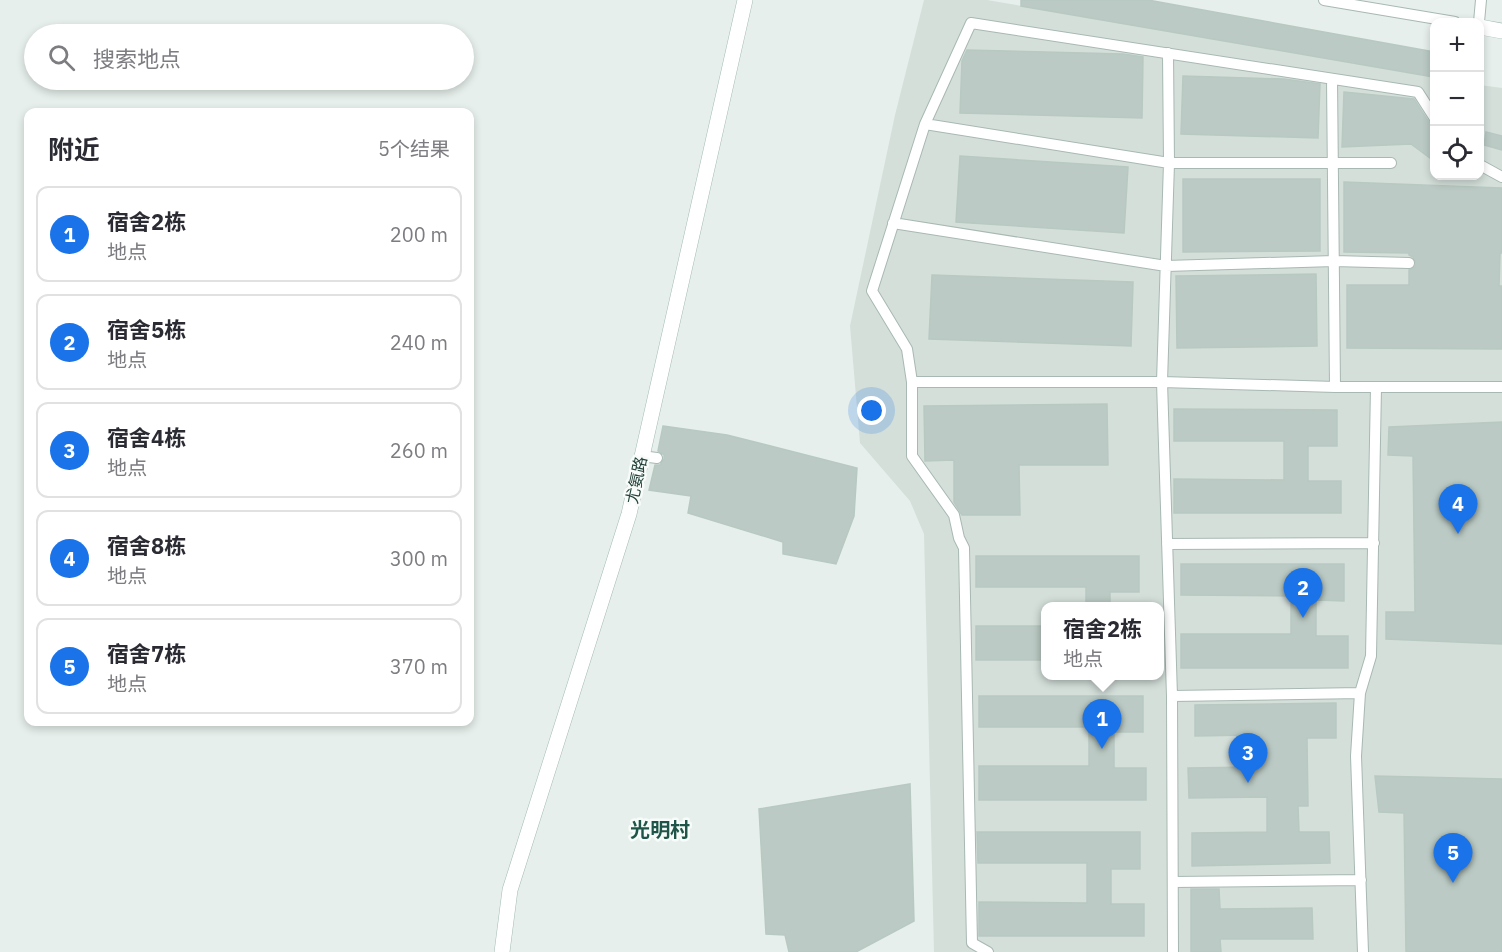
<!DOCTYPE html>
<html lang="zh">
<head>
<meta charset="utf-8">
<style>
	body { margin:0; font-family:"IBM Plex Sans","Noto Sans SC",sans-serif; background:#f7f7f7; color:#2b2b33 }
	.controls { position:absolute; right:18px; top:18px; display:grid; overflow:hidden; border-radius:12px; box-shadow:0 3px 9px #0003 }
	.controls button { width:54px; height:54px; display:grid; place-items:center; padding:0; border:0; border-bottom:2px solid #e1e1e2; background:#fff; color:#2b2b33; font:30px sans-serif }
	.you { position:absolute; left:872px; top:411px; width:21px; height:21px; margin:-15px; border:4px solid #fff; border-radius:50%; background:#1a73e8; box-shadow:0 0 0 9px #1a73e833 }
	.badge { display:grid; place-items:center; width:39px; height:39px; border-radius:50%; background:#1a73e8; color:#fff; font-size:20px; font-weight:700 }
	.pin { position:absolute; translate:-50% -50px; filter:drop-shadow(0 2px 3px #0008) }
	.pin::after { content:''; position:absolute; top:32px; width:21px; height:18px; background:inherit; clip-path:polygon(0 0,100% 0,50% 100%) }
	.popup { position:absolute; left:1041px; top:602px; width:123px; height:78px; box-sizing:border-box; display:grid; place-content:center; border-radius:12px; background:#fff; filter:drop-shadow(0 2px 4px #0005); font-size:20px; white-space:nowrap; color:#7c7c81 }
	.popup b { font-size:22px; color:#2b2b33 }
	.popup::after { content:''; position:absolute; left:50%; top:100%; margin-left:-12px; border:12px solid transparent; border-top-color:#fff }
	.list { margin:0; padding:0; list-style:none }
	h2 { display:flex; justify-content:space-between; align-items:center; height:78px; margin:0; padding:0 24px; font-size:26px }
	h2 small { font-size:20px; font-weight:400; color:#7c7c81 }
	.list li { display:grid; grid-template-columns:39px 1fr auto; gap:18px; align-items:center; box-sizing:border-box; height:96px; margin:0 12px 12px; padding:0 12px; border:2px solid #e1e1e2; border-radius:12px }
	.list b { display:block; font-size:22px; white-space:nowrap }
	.list p { margin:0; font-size:20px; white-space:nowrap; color:#7c7c81 }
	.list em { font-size:20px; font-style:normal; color:#7c7c81 }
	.icon { flex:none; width:33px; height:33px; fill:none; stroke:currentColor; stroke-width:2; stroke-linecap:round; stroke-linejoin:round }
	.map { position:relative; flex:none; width:1502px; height:952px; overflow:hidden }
	.search { position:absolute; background:#fff; box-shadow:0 3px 9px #0003; left:24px; top:24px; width:450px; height:66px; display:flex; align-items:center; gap:15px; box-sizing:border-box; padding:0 21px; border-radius:33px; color:#7c7c81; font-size:22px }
	.panel { position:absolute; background:#fff; box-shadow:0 3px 9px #0003; left:24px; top:108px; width:450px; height:618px; border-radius:12px }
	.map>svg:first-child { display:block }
	.built { fill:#d4dfda; fill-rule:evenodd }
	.building { fill:#bbcac4; stroke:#b8c9c2; stroke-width:1.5 }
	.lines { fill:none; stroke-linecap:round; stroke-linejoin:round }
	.street-casing { stroke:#a8b8b2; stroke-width:12 }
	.secondary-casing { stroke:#a4bbb3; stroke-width:16 }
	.street { stroke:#fff; stroke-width:10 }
	.secondary { stroke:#fff; stroke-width:15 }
	.labels { text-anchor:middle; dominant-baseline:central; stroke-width:5; stroke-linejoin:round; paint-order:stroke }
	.street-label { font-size:16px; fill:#24423a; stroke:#f7fbf9 }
	.quarter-label { font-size:20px; font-weight:bold; fill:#1f5548; stroke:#f7fbf9 }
</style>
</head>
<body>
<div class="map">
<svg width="1502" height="952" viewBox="0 0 1502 952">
	<rect width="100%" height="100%" fill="#e6efeb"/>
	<path class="built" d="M924 0H987L1434 77V176H1480V85L1502 88V952H934L924 534 910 501 860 443 850 326 895 115ZM1045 606H1159V676H1045Z"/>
	<path class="building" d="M1021 0H1148L1434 52V77L1021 6Z
		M967 50 1123 54 1143 57 1142 118 960 113 962 61Z
		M1183 76 1284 79 1320 84 1318 138 1181 134Z
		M1344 92 1414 99 1428 121 1434 124V161L1411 144 1342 147Z
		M1486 132 1502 136V150L1484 145Z
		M960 156 1128 167 1124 233 956 222Z
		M1183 179H1320V251L1183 252Z
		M1344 182 1502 188V253H1500L1499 286H1502V349L1347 348V285H1409V270L1415 267 1416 263 1413 257 1409 255V253L1344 252Z
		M1316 274 1317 346 1177 348 1176 276Z
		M932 275 1133 282 1131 346 929 339Z
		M1107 404 1108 465H1019L1020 515H962L954 502V460L925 461 924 406Z
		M1174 409 1337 410V446H1308V481H1341V513H1174V479L1284 480V441H1174Z
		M1502 422V644L1386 639V612H1415L1413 456 1388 455 1389 427Z
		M663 426 727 435 857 468 854 516 836 564 783 554V542L688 513 691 496 649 490 655 465H660L664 459V455L658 451Z
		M976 556H1139V592H1110V606H1086V587H976Z
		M1181 564H1344V601L1316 600V636H1348V668H1181V634H1291V596L1181 595Z
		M976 626H1045V660H976Z
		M979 696H1143V732H1114V768H1146V800H979V766H1089V727H979Z
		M1336 703V738H1307L1308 806H1298L1299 832H1329L1330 863 1192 866V833L1267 832V797L1189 798 1188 768 1253 767 1252 735 1195 736V705Z
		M1375 776 1502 779V952H1406L1404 813 1379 812Z
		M910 784 914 921 856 952H789L785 935 766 934 759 809Z
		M977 832H1140V869H1111V904H1144V936H979V902L1087 903V863H978Z
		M1191 889H1219L1220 909 1312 908 1313 939H1220L1221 952H1191Z"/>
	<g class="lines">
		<g class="street-casing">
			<path id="street" d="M1324 0 1455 22
				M1479 22 1481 0
				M1332 79 1335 387
				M925 124 1169 163H1391
				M1480 165 1502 177
				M893 223 1166 266 1334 261 1409 263
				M912 382H1162L1169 163 1168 53
				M641 456 657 458
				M1167 544 1374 543
				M1172 696 1360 693
				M1173 882 1361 880
				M988 952 972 943 964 548 959 538 954 515 912 456V382L907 349 872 291 925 124 971 23 1418 92 1434 117
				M1173 952 1172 696 1162 382 1335 387H1502
				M1363 952 1356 756 1360 693 1371 656 1376 387"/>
		</g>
		<g class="secondary-casing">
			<path id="secondary" d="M1480 27 1502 31
				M502 952 510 890 629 514 745 0"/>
		</g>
		<use href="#street" class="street"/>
		<use href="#secondary" class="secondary"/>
	</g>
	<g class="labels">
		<g class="street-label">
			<text transform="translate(636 480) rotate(-78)">尤氨路</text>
		</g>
		<g class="quarter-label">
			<text x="660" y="829">光明村</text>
		</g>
	</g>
</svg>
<div class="controls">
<button>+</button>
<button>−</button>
<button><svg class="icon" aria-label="locate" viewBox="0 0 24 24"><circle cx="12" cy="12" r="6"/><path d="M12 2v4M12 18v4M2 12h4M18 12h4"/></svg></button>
</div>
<div class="you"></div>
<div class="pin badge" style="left:1102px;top:749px">1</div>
<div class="popup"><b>宿舍2栋</b>地点</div>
<div class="pin badge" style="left:1303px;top:618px">2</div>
<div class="pin badge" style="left:1248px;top:783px">3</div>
<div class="pin badge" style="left:1458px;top:534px">4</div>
<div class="pin badge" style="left:1453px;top:883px">5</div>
<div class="search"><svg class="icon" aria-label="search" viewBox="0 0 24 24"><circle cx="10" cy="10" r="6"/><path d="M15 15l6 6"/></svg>搜索地点</div>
<section class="panel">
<h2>附近<small>5个结果</small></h2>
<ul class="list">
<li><span class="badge">1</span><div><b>宿舍2栋</b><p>地点</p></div><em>200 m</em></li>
<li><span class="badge">2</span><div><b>宿舍5栋</b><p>地点</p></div><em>240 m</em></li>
<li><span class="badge">3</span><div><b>宿舍4栋</b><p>地点</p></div><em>260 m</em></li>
<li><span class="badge">4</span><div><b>宿舍8栋</b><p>地点</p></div><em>300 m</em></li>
<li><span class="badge">5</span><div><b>宿舍7栋</b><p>地点</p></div><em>370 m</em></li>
</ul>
</section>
</div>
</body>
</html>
